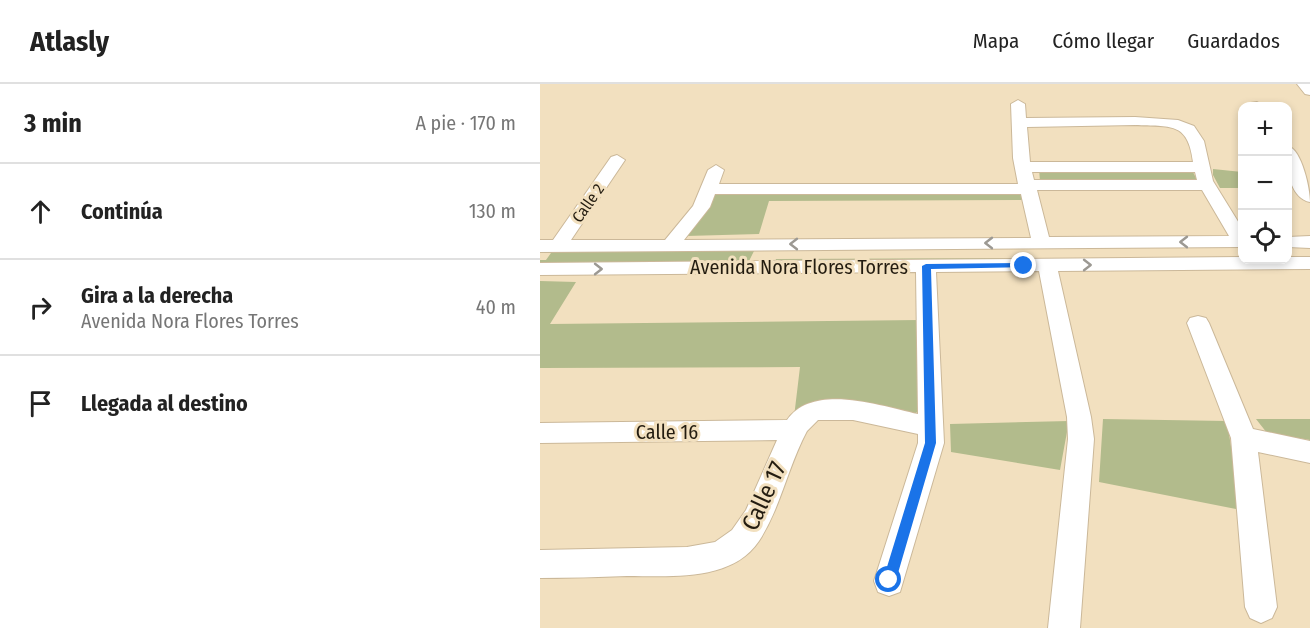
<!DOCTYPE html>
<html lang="es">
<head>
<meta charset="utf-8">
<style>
	body { margin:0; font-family:"Fira Sans Condensed",sans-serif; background:#f6f6f6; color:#222 }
	.controls { position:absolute; right:18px; top:18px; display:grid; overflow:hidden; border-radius:12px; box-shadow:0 3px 9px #0003 }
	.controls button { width:54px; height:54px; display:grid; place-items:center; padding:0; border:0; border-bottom:2px solid #e0e0e0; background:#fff; color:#222; font:30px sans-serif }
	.stop { position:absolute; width:18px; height:18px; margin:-14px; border:4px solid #1a73e8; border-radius:50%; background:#fff }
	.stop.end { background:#1a73e8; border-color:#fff; box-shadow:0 2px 6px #0008 }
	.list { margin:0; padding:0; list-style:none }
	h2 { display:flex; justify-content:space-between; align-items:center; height:78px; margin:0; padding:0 24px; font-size:26px }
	h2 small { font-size:20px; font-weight:400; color:#767676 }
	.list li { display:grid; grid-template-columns:39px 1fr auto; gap:18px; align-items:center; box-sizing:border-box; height:96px; padding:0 24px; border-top:2px solid #e0e0e0 }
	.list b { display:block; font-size:22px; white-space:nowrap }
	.list p { margin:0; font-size:20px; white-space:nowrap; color:#767676 }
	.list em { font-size:20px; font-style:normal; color:#767676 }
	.icon { flex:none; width:33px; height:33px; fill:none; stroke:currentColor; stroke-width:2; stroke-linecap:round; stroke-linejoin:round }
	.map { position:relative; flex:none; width:770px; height:544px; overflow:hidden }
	header { display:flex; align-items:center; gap:36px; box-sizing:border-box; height:84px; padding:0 30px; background:#fff; border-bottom:2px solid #e0e0e0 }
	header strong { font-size:28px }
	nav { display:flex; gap:33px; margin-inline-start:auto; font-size:21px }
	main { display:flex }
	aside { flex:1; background:#fff }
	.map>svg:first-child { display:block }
	.green { fill:#b2bb8c }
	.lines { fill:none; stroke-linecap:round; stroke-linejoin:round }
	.street-casing { stroke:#cbb899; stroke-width:2 }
	.street { fill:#fff; fill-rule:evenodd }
	.oneway { stroke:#9c9993 }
	.route { fill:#1a73e8 }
	.labels { text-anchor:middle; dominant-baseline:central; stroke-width:6; stroke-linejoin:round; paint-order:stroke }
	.far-street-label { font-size:16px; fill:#231c10; stroke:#f2e0bf }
	.street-label { font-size:20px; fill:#231c10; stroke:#f2e0bf }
	.near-street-label { font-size:24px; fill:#231c10; stroke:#f2e0bf }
</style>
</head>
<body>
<header>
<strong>Atlasly</strong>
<nav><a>Mapa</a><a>Cómo llegar</a><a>Guardados</a></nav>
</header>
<main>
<aside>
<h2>3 min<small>A pie · 170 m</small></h2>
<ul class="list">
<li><svg class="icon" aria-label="ahead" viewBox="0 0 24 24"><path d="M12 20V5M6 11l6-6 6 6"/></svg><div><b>Continúa</b></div><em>130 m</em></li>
<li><svg class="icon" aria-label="right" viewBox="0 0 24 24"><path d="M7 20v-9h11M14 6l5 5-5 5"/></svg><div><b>Gira a la derecha</b><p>Avenida Nora Flores Torres</p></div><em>40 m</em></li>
<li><svg class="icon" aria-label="arrive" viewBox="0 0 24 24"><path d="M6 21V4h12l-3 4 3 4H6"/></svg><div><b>Llegada al destino</b></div></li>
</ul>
</aside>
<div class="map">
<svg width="770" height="544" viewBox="0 0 770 544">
	<rect width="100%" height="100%" fill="#f2e0bf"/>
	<path class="green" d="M499 84H651L658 98H500Z
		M673 85 702 88V104H680L673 91Z
		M480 106 482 116 229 117 219 150 146 152 176 109Z
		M215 165 209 177 0 179V176H6L11 169H0V166Z
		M476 174V177L235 178 236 175Z
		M0 197 36 198 10 240 379 236 380 325 372 333H254L260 283 0 284Z
		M563 335 687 337 701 426 559 398Z
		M716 335H770V356L727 349Z
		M529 337 520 386 411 368 410 340Z"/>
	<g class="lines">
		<g class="street-casing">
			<path id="street" d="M757 0H770V11L765 10Z
				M478 16 485 20 486 34 595 33 638 36 654 42 664 57 673 97 702 144V163L0 168V156H13L71 73 77 71 85 76 31 156H125L153 122 168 86 176 81 184 86 179 100H478L473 74 471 20ZM595 41C630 43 648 37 653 78H490L487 43ZM492 88H655L657 96H494ZM497 106H662L689 152 509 153ZM175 110H481L491 154 144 156 170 123Z
				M717 18 724 22H709L711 19Z
				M748 62C762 66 770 105 770 118 748 113 746 80 748 62Z
				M770 152V164L748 163V153Z
				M702 173V176H748V173H770V185L518 187 551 333 554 355 540 544H508L528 355 527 333 499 187 396 188 404 359 360 508 349 512 338 508 334 497 378 359V350L313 336H278L267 347C248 382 241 423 219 457 192 498 130 492 87 492 58 493 29 494 0 494V466L147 463 175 458 192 446 206 426 237 356 0 359V339L247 336C273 298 341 322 378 330L376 188 0 191V179Z
				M658 232 666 234 669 239 713 345 770 357V379L718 368 737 523 732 534 721 539 710 534 705 523 691 354 647 239 650 234Z"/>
		</g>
		<use href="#street" class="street"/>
	</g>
	<defs><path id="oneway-chevron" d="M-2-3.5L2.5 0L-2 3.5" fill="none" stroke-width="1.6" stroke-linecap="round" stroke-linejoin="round" transform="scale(1.5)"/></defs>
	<g class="oneway">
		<use href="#oneway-chevron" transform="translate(644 158) rotate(180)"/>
		<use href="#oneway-chevron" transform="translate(449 159) rotate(180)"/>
		<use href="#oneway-chevron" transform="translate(254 160) rotate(180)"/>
		<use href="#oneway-chevron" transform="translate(547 181)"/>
		<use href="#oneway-chevron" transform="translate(58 185)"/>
	</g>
	<path class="route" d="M484 179 487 180V183L391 185 396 359 356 496 354 501 349 503 345 501 343 496 385 359 382 182 386 180Z"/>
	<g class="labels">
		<g class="far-street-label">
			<text transform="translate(48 119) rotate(-55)">Calle 2</text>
		</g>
		<g class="street-label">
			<text x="259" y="183">Avenida Nora Flores Torres</text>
			<text x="127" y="348">Calle 16</text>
		</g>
		<g class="near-street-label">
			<text transform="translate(224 412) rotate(-65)">Calle 17</text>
		</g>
	</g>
</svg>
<div class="controls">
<button>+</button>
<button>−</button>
<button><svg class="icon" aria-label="locate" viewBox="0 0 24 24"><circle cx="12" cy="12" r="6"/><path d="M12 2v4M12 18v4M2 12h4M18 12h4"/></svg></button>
</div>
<div class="stop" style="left:349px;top:496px"></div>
<div class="stop end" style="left:484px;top:182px"></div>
</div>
</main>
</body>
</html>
